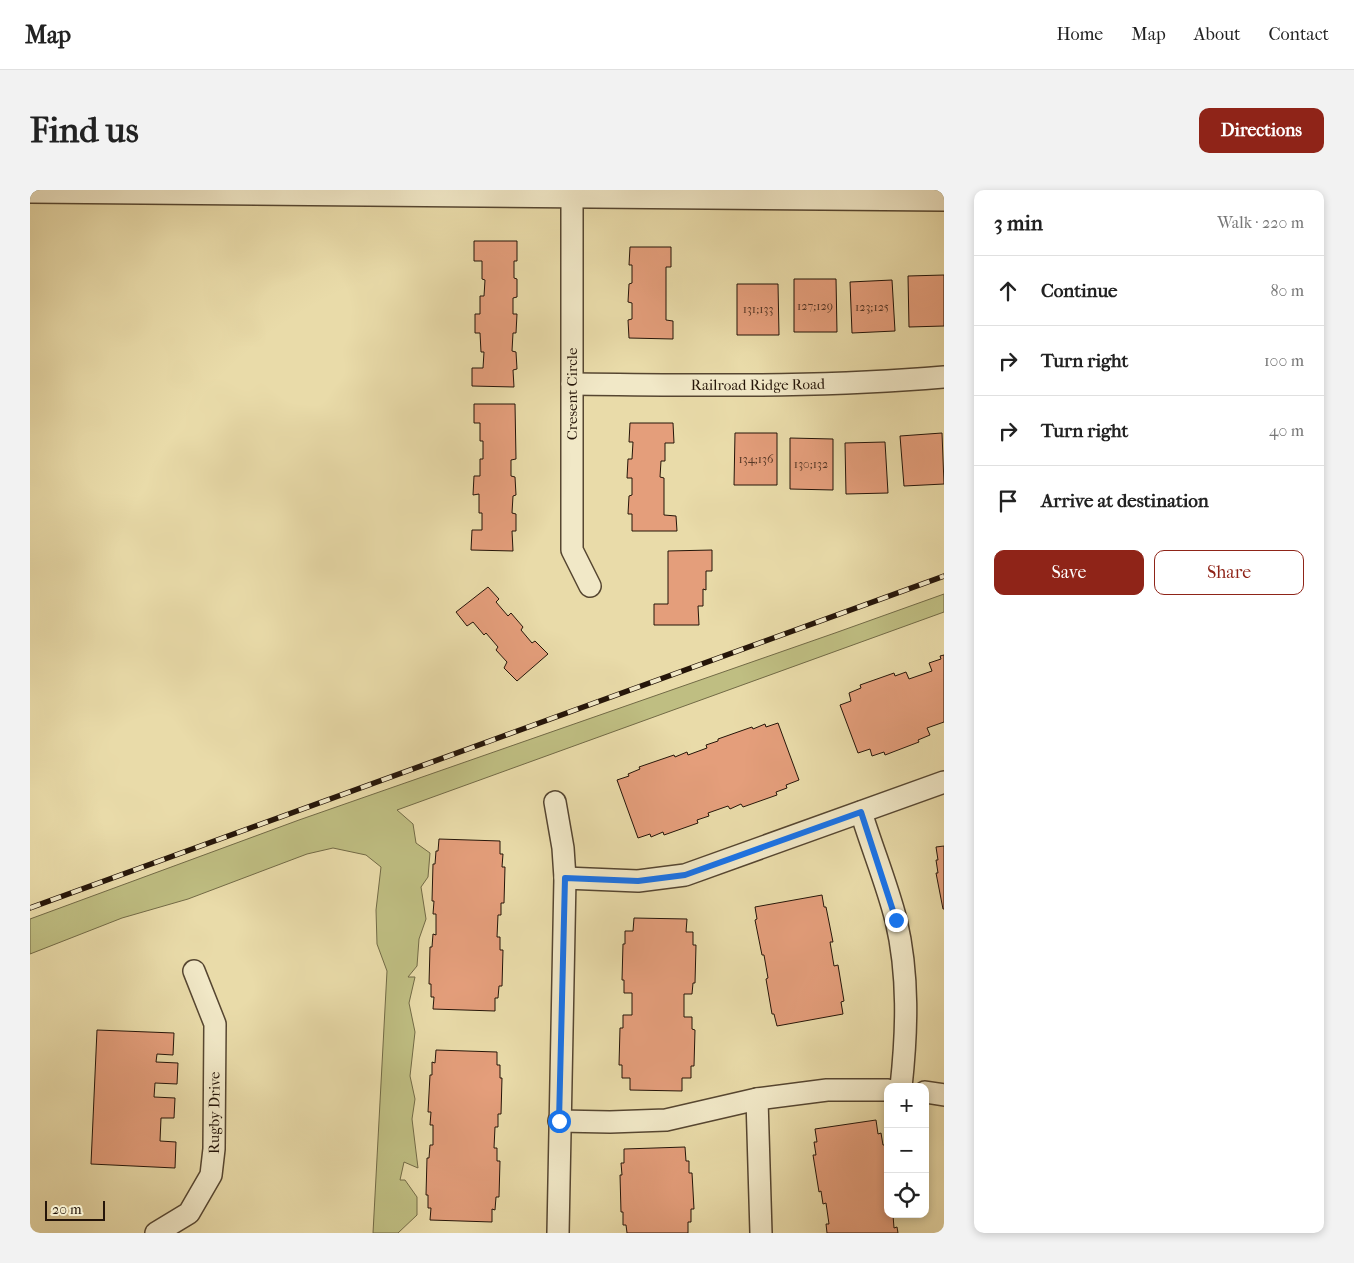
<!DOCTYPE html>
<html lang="en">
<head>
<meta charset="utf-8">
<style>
	body { margin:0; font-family:"IM FELL French Canon",serif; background:#f2f2f2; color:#222 }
	.controls { position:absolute; right:15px; bottom:15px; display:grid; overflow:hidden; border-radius:10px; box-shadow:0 2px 8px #0003 }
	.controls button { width:45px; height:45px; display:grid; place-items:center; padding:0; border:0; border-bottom:1px solid #e0e0e0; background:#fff; color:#222; font:25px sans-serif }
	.scale { position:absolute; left:15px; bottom:12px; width:60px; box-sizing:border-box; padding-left:5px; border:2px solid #251509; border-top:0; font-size:14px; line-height:18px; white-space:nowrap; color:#251509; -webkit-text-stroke:4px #f1e8c7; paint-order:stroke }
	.stop { position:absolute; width:15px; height:15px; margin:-11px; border:4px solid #1a73e8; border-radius:50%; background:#fff }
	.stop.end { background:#1a73e8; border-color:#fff; box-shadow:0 1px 5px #0008 }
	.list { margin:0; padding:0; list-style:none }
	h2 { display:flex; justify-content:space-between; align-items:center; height:65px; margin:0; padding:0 20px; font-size:21px }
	h2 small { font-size:16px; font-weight:400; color:#767676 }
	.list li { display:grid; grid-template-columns:32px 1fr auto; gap:15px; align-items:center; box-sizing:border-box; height:70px; padding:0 20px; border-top:1px solid #e0e0e0 }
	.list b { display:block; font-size:19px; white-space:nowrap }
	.list em { font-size:16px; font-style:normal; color:#767676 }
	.actions { display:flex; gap:10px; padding:15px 20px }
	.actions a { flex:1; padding:11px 0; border:1px solid #8f2418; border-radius:10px; text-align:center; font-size:18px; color:#8f2418 }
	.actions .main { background:#8f2418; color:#fff }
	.icon { flex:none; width:28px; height:28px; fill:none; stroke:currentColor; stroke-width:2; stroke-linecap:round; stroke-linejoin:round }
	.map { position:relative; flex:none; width:914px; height:1043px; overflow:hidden; border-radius:10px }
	header { display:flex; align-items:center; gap:30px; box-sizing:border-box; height:70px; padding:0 25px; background:#fff; border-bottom:1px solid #e0e0e0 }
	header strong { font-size:24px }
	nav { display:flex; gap:28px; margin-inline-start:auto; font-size:18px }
	.intro { display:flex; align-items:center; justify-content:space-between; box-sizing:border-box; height:120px; padding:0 30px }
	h1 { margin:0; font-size:35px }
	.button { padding:12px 22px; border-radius:10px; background:#8f2418; color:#fff; font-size:18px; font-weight:700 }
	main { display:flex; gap:30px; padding:0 30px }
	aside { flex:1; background:#fff; border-radius:10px; box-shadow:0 2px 8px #0003 }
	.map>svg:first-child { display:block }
	.green { fill:#bfbe82; stroke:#726a46 }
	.building { fill:#e49e7b; stroke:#251509 }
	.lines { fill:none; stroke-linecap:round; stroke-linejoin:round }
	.minor-casing { stroke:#564631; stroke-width:24 }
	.minor { stroke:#f1e8c7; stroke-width:21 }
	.rail-casing { stroke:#251509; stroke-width:5.5 }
	.rail { stroke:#f1e8c7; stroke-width:4; stroke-dasharray:11; stroke-linecap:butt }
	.route { stroke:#1a73e8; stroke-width:6 }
	.labels { text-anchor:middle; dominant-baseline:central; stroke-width:4.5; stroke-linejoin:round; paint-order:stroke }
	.number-label { font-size:12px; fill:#553726 }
	.street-label { font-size:15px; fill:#251509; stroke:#f1e8c7 }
</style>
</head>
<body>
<header>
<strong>Map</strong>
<nav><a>Home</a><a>Map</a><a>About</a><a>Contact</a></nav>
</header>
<div class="intro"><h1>Find us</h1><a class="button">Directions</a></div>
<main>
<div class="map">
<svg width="914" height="1043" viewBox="0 0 914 1043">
	<rect width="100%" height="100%" fill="#e9dba9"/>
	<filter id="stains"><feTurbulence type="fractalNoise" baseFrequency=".004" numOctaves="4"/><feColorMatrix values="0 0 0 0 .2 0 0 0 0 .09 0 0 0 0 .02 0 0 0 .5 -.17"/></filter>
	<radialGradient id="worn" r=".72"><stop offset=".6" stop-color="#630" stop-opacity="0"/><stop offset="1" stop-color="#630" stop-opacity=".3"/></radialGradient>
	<path class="green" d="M914 404V422L367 620 383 634 386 653 400 663 398 687 391 697 396 729 389 749 387 776 378 787H385L379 813 385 842 380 886 385 909 382 929 388 978 374 972 370 990H375L387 1007V1025L368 1043H343L357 781 347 754 346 720 351 677 336 665 303 658 277 664 158 709 92 728 0 764V729L269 630 805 443Z"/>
	<path class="building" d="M444 51H487V71H484V88L487 89V107L483 108V124H487L486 143H483L482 161 486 162 487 179 483 180 484 197 442 196V178H453L454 162H451L450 143H445V124H450V106H454L455 90 452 89V71H444Z
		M600 57H641V77H636V130L643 131V149L599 148 598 130 602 129V113L598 112 599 94 602 93V75H599Z
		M914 85V136L879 137 878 86Z
		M764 89H806L807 142H764Z
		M862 90 865 141 822 143 820 92Z
		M707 94H748L749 145H707Z
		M444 214H485L486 269 481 270V286L485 287 486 305 483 306 482 323 486 324V341H482L483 361 441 360 442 340H452V323H449V304L443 305 444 286H450V269H453V251H450V233H444Z
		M600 233H643L644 253H635V271H631L630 287 634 288V325L646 326 647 341H602V324H598L599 306 602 305V288H597L598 269H602L603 252H599Z
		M705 243H747V295H704Z
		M912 243 914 294 874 296 870 246Z
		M760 248 803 249V300L760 299Z
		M855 252 858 303 816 304 815 253Z
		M682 360V381H676V400L673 399V416H668L669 435H624V414H638V361Z
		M458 397 469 409 466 412 478 426 481 423 493 437 491 440 502 453 505 451 518 464 487 491 474 478 477 472 466 460 468 457 456 443 454 445 443 432 437 436 426 422Z
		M914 465V532L897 538 900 545 888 550 889 552 855 565 854 562 842 566 840 559 828 563 810 515 821 511 819 503 831 498 830 495 864 483 865 486 876 482 879 489 902 481 899 473 911 469 910 466Z
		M748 533 769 590 756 595 757 598 746 602 747 605 713 617 711 614 700 619 698 616 678 623 679 626 667 630 668 633 634 645 633 642 621 647 620 644 608 648 587 590 599 586 598 584 610 579 609 577 644 565 645 567 657 562 658 565 677 558 676 555 688 551V549L722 537 723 539 735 534 736 537Z
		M409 649 470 651V664H473L472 677H475L474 713H471V725H468L467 747H470V760H473L472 796H469L468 808H465V821L403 819 404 807H401V794H399L400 757H402L403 744 406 745V724H403L404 711H402L403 674H405L406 661H408Z
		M914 656V719H913L906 683H908L906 670H908L906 657Z
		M792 705 794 717H796L803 752H800L804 776 808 775 814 811 811 812 813 824 747 836 744 824H742L736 789 738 788 734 765H732L725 730 727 729 725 717Z
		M604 728 657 729 656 742H663V755H666L665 793H663L662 804H654V827H662V839L665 840 664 876H661V888H652V901L600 900V888H592V875H589L590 838H593V825H602V803H594V790H592L593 754H595V741H603Z
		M67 840 144 843 143 865 127 864 126 872 148 873 147 894 125 893 124 907 145 908 144 928H131L130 951 146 952 145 978 61 974Z
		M406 860 467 862V875H470V888H472L471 924H468V937H465L464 958H467V971H470L469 1007H466L465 1020 462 1019V1032L400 1030 401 1018H398V1005H396L397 968H399L400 955H403V935H400L401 922H398L400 885H402V872L405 873Z
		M846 930 848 944 851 943 853 955H855L858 971V1024L860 1026 863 1025 864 1038 867 1037 868 1043H797L796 1034H799L796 1013 793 1014 791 1001 789 1002 783 965H786L784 952H787L785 939Z
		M655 957 656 971H659V983H662L664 1019H661V1032H658V1043H597L596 1035H593V1022H591L590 985H592L591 973H594V959Z"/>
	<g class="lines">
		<g class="minor-casing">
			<g id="minor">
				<path d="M0 2 914 10"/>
				<path d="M542 8V360L560 396"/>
				<path id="s1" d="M542 194C666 195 790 198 914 187"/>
				<path d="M525 612 533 658 535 688 528 1043"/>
				<path d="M831 622C842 658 857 694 866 730 879 785 877 842 871 897"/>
				<path d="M535 688 608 691 655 685 914 592"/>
				<path d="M895 902 914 905"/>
				<path d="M727 909 731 1043"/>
				<path d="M529 931 580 932 636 930 727 909 797 900H858"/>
				<path id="s2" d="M126 1043 159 1023 181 985 184 959 185 834 164 781"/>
			</g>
		</g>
		<use href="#minor" class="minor"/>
		<g class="rail-casing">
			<path id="rail" d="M0 718 914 386"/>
		</g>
		<use href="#rail" class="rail"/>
	</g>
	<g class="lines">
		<path class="route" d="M529 931 535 688 608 691 655 685 831 622 866 730"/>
	</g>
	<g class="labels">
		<g class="number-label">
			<text x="785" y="116">127;129</text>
			<text x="842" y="117">123;125</text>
			<text x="728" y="119">131;133</text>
			<text x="726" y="269">134;136</text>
			<text x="781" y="274">130;132</text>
		</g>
		<g class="street-label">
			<text stroke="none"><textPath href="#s1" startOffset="186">Railroad Ridge Road</textPath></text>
			<text transform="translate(542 204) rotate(-90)">Cresent Circle</text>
			<text stroke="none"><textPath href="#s2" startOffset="145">Rugby Drive</textPath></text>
		</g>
	</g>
	<rect width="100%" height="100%" filter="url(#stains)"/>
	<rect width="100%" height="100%" fill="url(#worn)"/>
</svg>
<div class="controls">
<button>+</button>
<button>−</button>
<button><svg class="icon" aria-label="locate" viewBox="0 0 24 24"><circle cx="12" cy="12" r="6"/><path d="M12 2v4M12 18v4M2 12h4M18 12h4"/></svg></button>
</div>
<div class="scale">20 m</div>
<div class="stop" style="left:529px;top:931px"></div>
<div class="stop end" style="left:866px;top:730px"></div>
</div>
<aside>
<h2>3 min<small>Walk · 220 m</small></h2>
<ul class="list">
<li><svg class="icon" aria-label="ahead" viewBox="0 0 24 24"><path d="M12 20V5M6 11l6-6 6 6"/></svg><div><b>Continue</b></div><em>80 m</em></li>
<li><svg class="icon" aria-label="right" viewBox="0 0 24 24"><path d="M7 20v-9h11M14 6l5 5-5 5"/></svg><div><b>Turn right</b></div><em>100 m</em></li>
<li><svg class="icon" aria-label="right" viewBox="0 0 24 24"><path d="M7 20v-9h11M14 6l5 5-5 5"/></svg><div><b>Turn right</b></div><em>40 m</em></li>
<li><svg class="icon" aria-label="arrive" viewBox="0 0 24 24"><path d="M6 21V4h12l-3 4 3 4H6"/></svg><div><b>Arrive at destination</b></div></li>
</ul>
<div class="actions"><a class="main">Save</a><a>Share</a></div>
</aside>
</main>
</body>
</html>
